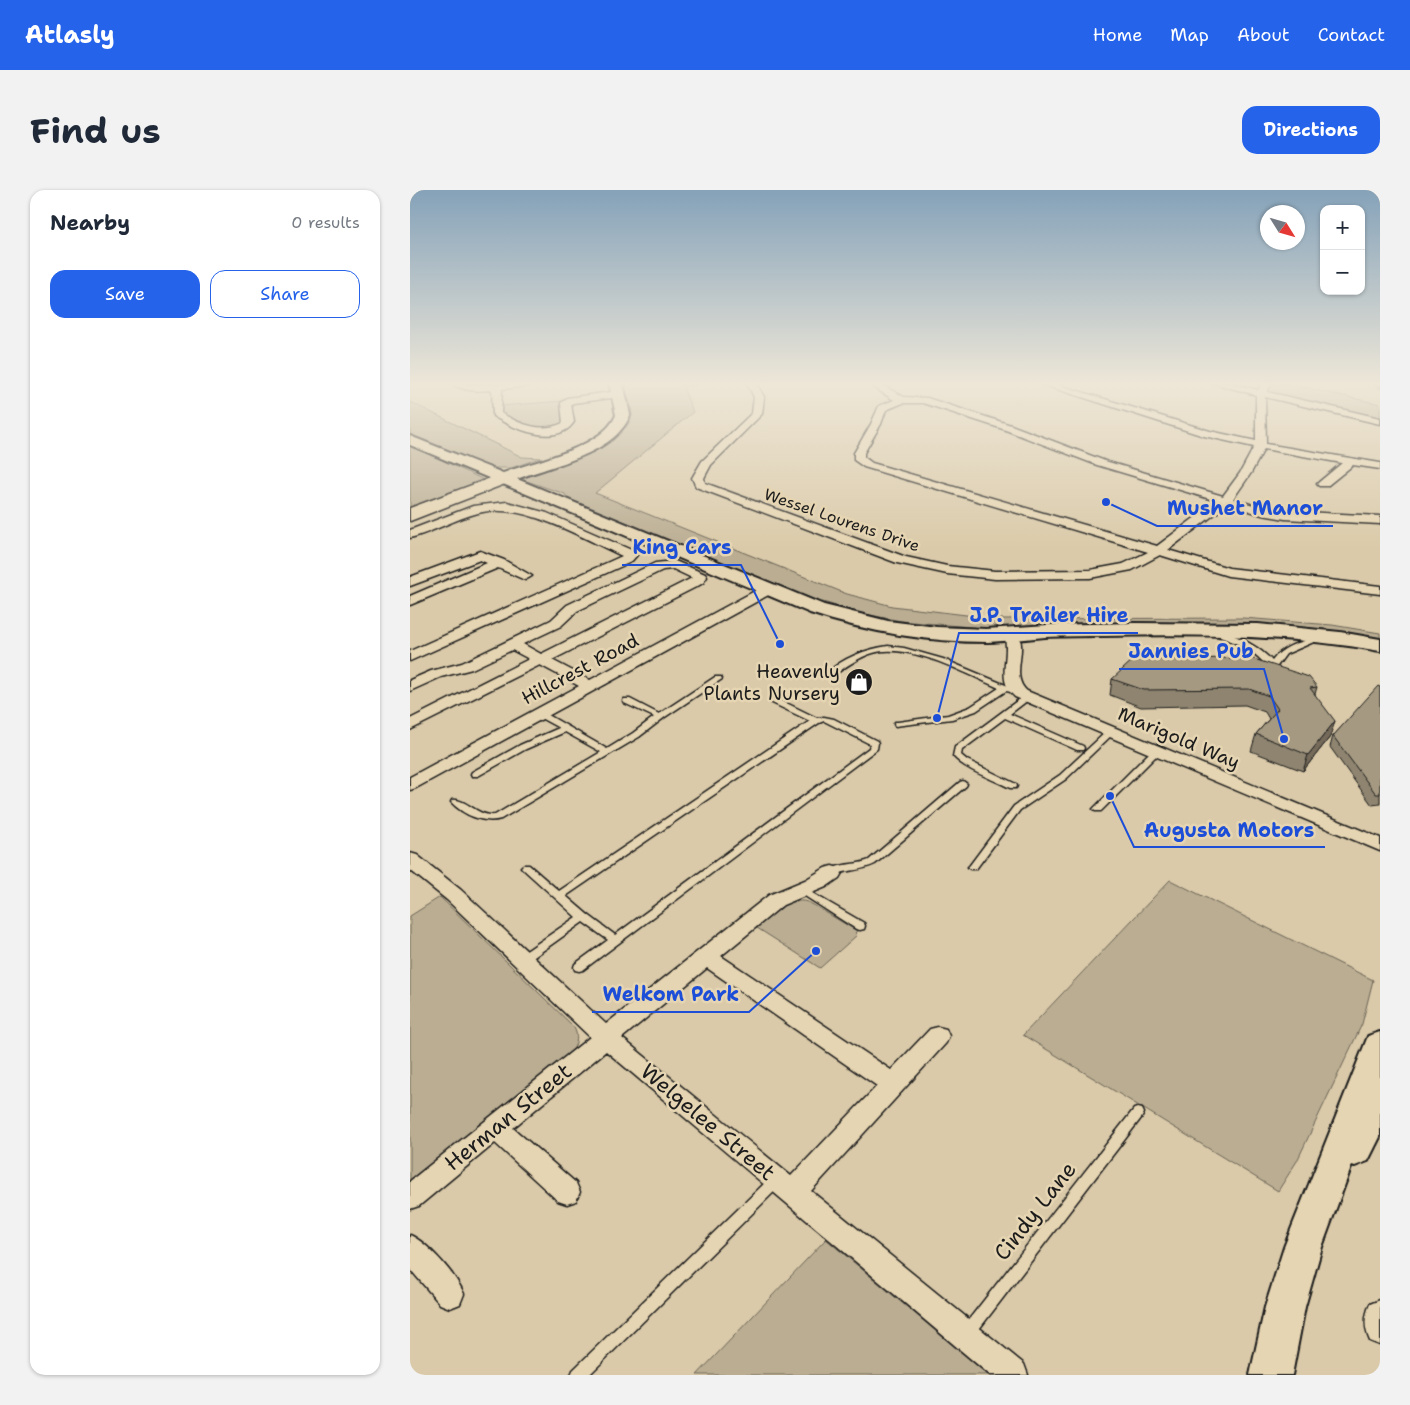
<!DOCTYPE html>
<html lang="en">
<head>
<meta charset="utf-8">
<style>
	body { margin:0; font-family:"Shantell Sans",sans-serif; background:#f2f2f3; color:#1f2937 }
	.controls { position:absolute; right:15px; top:15px; display:grid; overflow:hidden; border-radius:10px; box-shadow:0 1px 4px #0004 }
	.controls button { width:45px; height:45px; display:grid; place-items:center; padding:0; border:0; border-bottom:1px solid #e0e1e3; background:#fff; color:#1f2937; font:25px sans-serif }
	.compass { position:absolute; left:850px; top:15px; width:45px; height:45px; border-radius:50%; background:#fff; box-shadow:0 1px 4px #0004; rotate:127deg }
	.list { margin:0; padding:0; list-style:none }
	h2 { display:flex; justify-content:space-between; align-items:center; height:65px; margin:0; padding:0 20px; font-size:21px }
	h2 small { font-size:16px; font-weight:400; color:#747a83 }
	.actions { display:flex; gap:10px; padding:15px 20px }
	.actions a { flex:1; padding:11px 0; border:1px solid #2563eb; border-radius:15px; text-align:center; font-size:18px; color:#2563eb }
	.actions .main { background:#2563eb; color:#fff }
	.map { position:relative; flex:none; width:970px; height:1185px; overflow:hidden; border-radius:15px }
	header { display:flex; align-items:center; gap:30px; box-sizing:border-box; height:70px; padding:0 25px; background:#2563eb; color:#fff }
	header strong { font-size:24px }
	nav { display:flex; gap:28px; margin-inline-start:auto; font-size:18px }
	.intro { display:flex; align-items:center; justify-content:space-between; box-sizing:border-box; height:120px; padding:0 30px }
	h1 { margin:0; font-size:35px }
	.button { padding:12px 22px; border-radius:15px; background:#2563eb; color:#fff; font-size:18px; font-weight:700 }
	main { display:flex; gap:30px; padding:0 30px }
	aside { flex:1; background:#fff; border-radius:15px; box-shadow:0 1px 4px #0004 }
	.map>svg:first-child { display:block }
	.green { fill:#baad92; stroke:#6b6457 }
	.lines { fill:none; stroke-linecap:round; stroke-linejoin:round }
	.lane-casing { stroke:#1c1c1c; stroke-width:3 }
	.street-casing { stroke:#1c1c1c; stroke-width:3 }
	.secondary-casing { stroke:#1c1c1c; stroke-width:4 }
	.highway-casing { stroke:#1c1c1c; stroke-width:3 }
	.lane { fill:#e6d5b2; fill-rule:evenodd }
	.street { fill:#e6d5b2; fill-rule:evenodd }
	.secondary { fill:#e6d5b2; fill-rule:evenodd }
	.highway { fill:#e6d5b2; fill-rule:evenodd }
	.wall { fill:#8e846f; stroke:#1c1c1c }
	.shaded-wall { fill:#746b5a; stroke:#1c1c1c }
	.building { fill:#a59981; stroke:#1c1c1c }
	.labels { text-anchor:middle; dominant-baseline:central; stroke-width:5; stroke-linejoin:round; paint-order:stroke }
	.far-street-label { font-size:16px; fill:#1c1c1c; stroke:#e6d5b2 }
	.street-label { font-size:19px; fill:#1c1c1c; stroke:#e6d5b2 }
	.poi-label { font-size:19px; fill:#1c1c1c; stroke:#e6d5b2; text-anchor:end }
	.near-street-label { font-size:22px; fill:#1c1c1c; stroke:#e6d5b2 }
	.leader { fill:none; stroke:#1d4ed8; stroke-width:2 }
	.callout-dot { fill:#1d4ed8; stroke:#e6d5b2; stroke-width:2 }
	.callout-label { font-size:20px; text-anchor:middle; font-weight:bold; fill:#1d4ed8; stroke:#e6d5b2; stroke-width:5; stroke-linejoin:round; paint-order:stroke }
</style>
</head>
<body>
<header>
<strong>Atlasly</strong>
<nav><a>Home</a><a>Map</a><a>About</a><a>Contact</a></nav>
</header>
<div class="intro"><h1>Find us</h1><a class="button">Directions</a></div>
<main>
<aside>
<h2>Nearby<small>0 results</small></h2>
<ul class="list">
</ul>
<div class="actions"><a class="main">Save</a><a>Share</a></div>
</aside>
<div class="map">
<svg width="970" height="1185" viewBox="0 0 970 1185">
	<rect width="100%" height="100%" fill="#dacaa9"/>
	<filter id="ink" filterUnits="userSpaceOnUse"><feTurbulence type="fractalNoise" baseFrequency=".02" numOctaves="2"/><feDisplacementMap in="SourceGraphic" scale="10" xChannelSelector="R" yChannelSelector="G"/><feConvolveMatrix kernelMatrix="1 2 1 2 8 2 1 2 1" color-interpolation-filters="sRGB"/></filter>
	<g filter="url(#ink)">
		<path class="green" d="M213 193H297L273 197 283 222 185 303 437 404 482 416 589 429 833 428 922 435 970 443V448L921 440 868 435 573 438 491 431 450 423 406 410 157 308 155 304 114 290 113 286C138 276 217 253 222 226 223 219 216 202 213 193Z
			M864 193H874L970 214V229L859 203 858 201Z
			M152 211 154 233 151 236 124 240 91 224 90 216Z
			M0 212 112 267 130 268 101 278H83L0 244Z
			M0 255 76 291 0 323Z
			M760 690 963 790 952 834 887 971 868 1001 613 845Z
			M30 707 163 836C170 847 166 856 159 866L0 997V726Z
			M394 711 400 713 447 741 445 743 447 745 410 778 344 736C359 723 373 710 394 711Z
			M416 1049 578 1185H287Z"/>
		<g class="lines">
			<g class="lane-casing">
				<path id="lane" d="M810 443C826 443 852 459 862 471 872 457 886 453 902 449L906 451 876 464 865 479H859C846 461 830 454 810 447Z
					M478 456 494 458 533 469 610 501 606 503 596 501 566 521 542 529 485 536 484 534 485 532H488L538 525 560 517 589 498C557 484 498 452 463 463 449 467 435 477 423 486H420L416 484C432 468 456 459 478 456Z
					M305 487H311L312 489 255 527 229 547 91 629C74 634 53 625 41 612L42 610C56 608 67 627 85 625L191 562 155 542 116 559 68 586H62L61 584 62 582 110 555 149 538 127 526 126 524 127 522H133L197 559 223 543 244 527 214 513 213 511 214 509H220L249 524Z
					M615 505H618L622 507 600 524 673 556 674 558 673 560H667L595 528 552 560 551 565 557 570 606 594 607 596 606 598H600C583 589 555 580 543 566L545 557Z
					M360 508H366L407 528 414 527 424 529 467 551 468 553 467 559 173 780 169 781 165 780 164 777 165 774 198 750 173 732 117 772 113 773 109 772 108 769 109 766 166 727 113 679 111 677 113 675H119L149 701 400 531 360 512 359 510ZM414 531 460 554 459 558 205 745 177 724 156 706 409 533Z
					M698 540H701L705 542 656 589 610 620 566 679H560L558 677 560 675 604 616 650 585Z
					M746 558 750 561 749 563 691 621H685L683 619 743 559Z
					M553 591 557 594 556 596 465 674C455 679 445 680 434 682 428 683 425 687 419 685L417 683C427 672 446 676 459 670L550 592Z
					M390 696 454 733 455 736 454 739 450 740 446 739 387 701 385 699 387 697Z
					M728 918 732 919 734 923 732 927 563 1147 558 1149 553 1147 551 1142 553 1137 724 919Z
					M366 985 371 987 372 991 371 995 179 1185H161L163 1180 361 987Z"/>
			</g>
			<g class="street-casing">
				<path id="street" d="M42 193 70 195 122 193 118 196 92 199 91 223C111 235 131 243 153 233L151 213 157 208 209 201 214 204 209 207 163 213 161 214 164 232C147 258 102 238 83 226L82 200C69 201 52 202 42 193Z
					M337 193H346L354 207 352 224 301 275 294 288 295 293 496 367 537 376 585 381 680 380 713 374 738 362 454 277 444 270V263L461 234 469 216 484 210 457 193H468L494 207 517 208 601 235 695 271 813 306 830 283 844 257 794 246 628 193H642L800 241 846 251V205L803 193H820L848 200 852 193H861L857 202 970 228V234L855 207 856 254 970 273V279L943 275 917 296H909L907 294 909 292 932 273 854 259 841 283 823 309 857 319 875 321 970 326V334L875 329 852 325 818 314 758 360 819 378 970 396V404L818 386 750 365 722 380 680 388 585 389 537 384 487 373 286 297 282 288 292 271 342 223 344 207ZM493 213H513L593 239 687 275 807 311 747 356 462 273 454 267V263L471 234 476 220Z
					M964 193H970V197Z
					M97 312 137 323 226 362 227 365 221 372 0 471V461L212 366C172 348 112 311 68 323 45 329 23 342 0 348V340L63 316Z
					M70 361 94 370 122 386 115 390 88 378 0 415V406L77 373 70 370 0 396V387Z
					M265 371 295 384 297 387 293 393 286 397 142 470 180 490 354 396 359 395 366 399 364 402 6 598 0 600V587L169 496 130 475 0 540V529L119 469 102 460 62 479 31 487 0 501V490L21 481 52 473 141 430 157 415 245 373ZM263 379 282 388 131 464 113 454 151 436 167 421 253 380Z
					M602 441 607 442C619 460 599 485 617 501L970 648V661L605 507C589 493 596 477 596 458 596 452 594 447 597 442Z
					M0 663 7 665 51 700 196 834 359 705 395 690 415 678 422 676 429 678 432 683 429 688 416 697 373 715 311 766 481 880 520 839 528 837 536 839 539 846 536 853 401 1001 614 1174 618 1185H580L196 861 103 938 166 993 170 1002 166 1011 157 1014 148 1011 85 953 9 1016 0 1019V991L180 847 37 710 0 680ZM297 778 467 896 381 986 212 848Z
					M0 1045C17 1052 47 1086 54 1104L50 1114 40 1118 30 1114 0 1079Z
					M970 1110V1155L960 1151C954 1138 954 1127 960 1114Z"/>
			</g>
			<g class="secondary-casing">
				<path id="secondary" d="M199 193H213L220 225C205 264 142 275 107 289L414 415 478 431 527 437 576 439 637 435 724 433 848 434 930 442 970 449V461C879 445 788 444 695 446 675 446 655 446 635 447 616 449 597 451 578 452 517 452 458 442 400 423L0 255V246L93 283C124 271 193 258 206 225Z
					M970 842V947L958 971 945 976 942 975 912 1057 895 1117 882 1185H840L855 1117 874 1057 954 856 958 846Z"/>
			</g>
			<g class="highway-casing">
				<path id="highway" d="M94 283 100 284 103 288 100 292 0 331V318Z"/>
			</g>
			<use href="#lane" class="lane"/>
			<use href="#street" class="street"/>
			<use href="#secondary" class="secondary"/>
			<use href="#highway" class="highway"/>
		</g>
		<path class="wall" d="M702 489 907 497 905 504 920 547 893 581 841 561 846 544 859 529 855 522 835 515 731 517 700 505Z
			M970 497V614L962 615 920 557 923 546Z"/>
		<path class="shaded-wall" d="M925 531 920 547 893 581 898 565Z"/>
		<path class="building" d="M841 468 899 487 907 497 900 498 925 531 898 565 846 544 868 519 859 506 839 499 734 500 702 489 724 469Z
			M968 496 970 497V604H966L923 546Z"/>
	</g>
	<linearGradient id="sky" x2="0" y2="1"><stop stop-color="#85a2b9"/><stop offset="0.54" stop-color="#eee7d8"/><stop offset="1" stop-color="#eee7d8" stop-opacity="0"/></linearGradient>
	<rect width="970" height="359" fill="url(#sky)"/>
	<defs>
		<g id="shop-disc" transform="scale(1.4375)"><circle r="9.5" fill="#1c1c1c" stroke="#e6d5b2"/><path d="M-5-2.5h2.3a2.7 3.5 0 0 1 5.4 0H5L5.5 6h-11ZM-1.5-2.5h3a1.5 2.3 0 0 0-3 0Z" fill="#fff"/></g>
	</defs>
	<g fill-rule="evenodd">
		<use href="#shop-disc" x="449" y="492"/>
	</g>
	<g class="labels">
		<g class="far-street-label">
			<text transform="translate(432 330) rotate(19)">Wessel Lourens Drive</text>
		</g>
		<g class="street-label">
			<text transform="translate(170 479) rotate(-28)">Hillcrest Road</text>
			<text transform="translate(769 548) rotate(23)">Marigold Way</text>
		</g>
		<g class="poi-label">
			<text x="430" y="481">Heavenly<tspan x="430" dy="22">Plants Nursery</tspan></text>
		</g>
		<g class="near-street-label">
			<text transform="translate(98 927) rotate(-39)">Herman Street</text>
			<text transform="translate(298 932) rotate(40)">Welgelee Street</text>
			<text transform="translate(625 1021) rotate(-52)">Cindy Lane</text>
		</g>
	</g>
	<path class="leader" d="M696 312L747 336H923M370 454L331 375H212M527 528L549 443H728M874 549L854 479H709M700 606L724 657H915M406 761L339 822H182"/>
	<g class="callout-dot">
		<circle cx="696" cy="312" r="5"/>
		<circle cx="370" cy="454" r="5"/>
		<circle cx="527" cy="528" r="5"/>
		<circle cx="874" cy="549" r="5"/>
		<circle cx="700" cy="606" r="5"/>
		<circle cx="406" cy="761" r="5"/>
	</g>
	<g class="callout-label">
		<text x="835" y="325">Mushet Manor</text>
		<text x="272" y="364">King Cars</text>
		<text x="639" y="432">J.P. Trailer Hire</text>
		<text x="781" y="468">Jannies Pub</text>
		<text x="819" y="647">Augusta Motors</text>
		<text x="261" y="811">Welkom Park</text>
	</g>
</svg>
<div class="controls">
<button>+</button>
<button>−</button>
</div>
<svg class="compass" viewBox="-18 -18 36 36"><path d="M0-13l5 13h-10z" fill="#e53935"/><path d="M0 13l5-13h-10z" fill="#747a83"/></svg>
</div>
</main>
</body>
</html>
